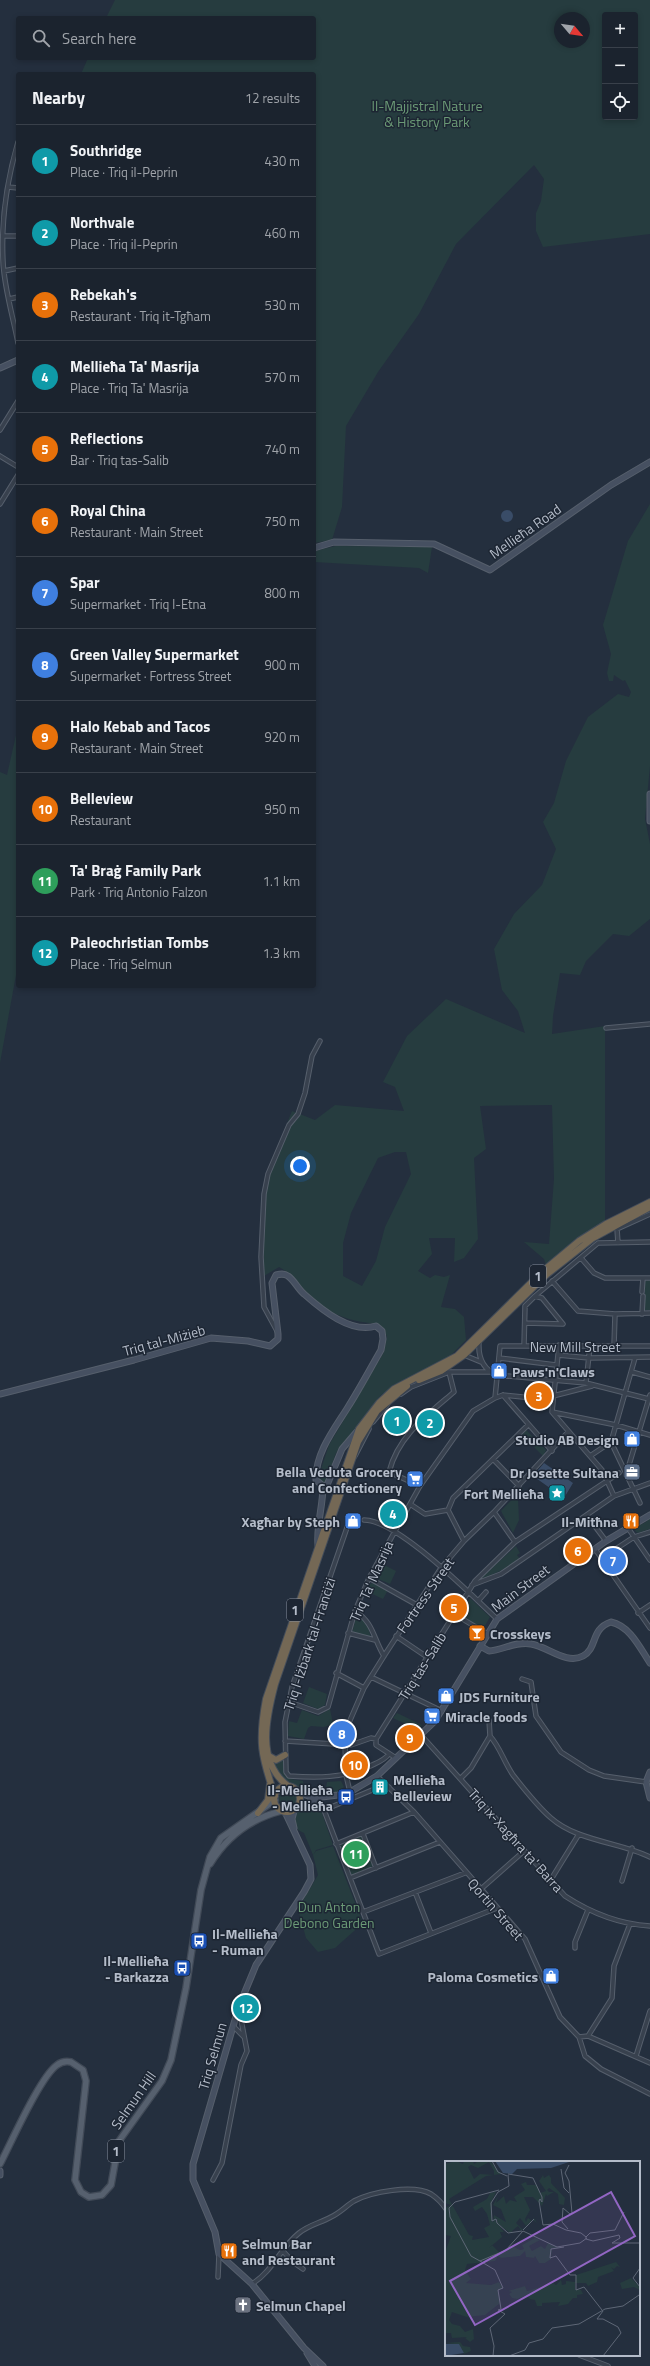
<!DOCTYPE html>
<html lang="en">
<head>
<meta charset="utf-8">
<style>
	body { margin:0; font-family:"Titillium Web",sans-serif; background:#242b36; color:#f1f3f6 }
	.controls { position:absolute; right:12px; top:12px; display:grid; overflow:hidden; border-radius:4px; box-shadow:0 2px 6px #0003 }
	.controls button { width:36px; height:36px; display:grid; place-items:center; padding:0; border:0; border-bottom:1px solid #39404a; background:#1b232e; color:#f1f3f6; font:20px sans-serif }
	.compass { position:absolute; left:554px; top:12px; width:36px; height:36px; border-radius:50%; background:#1b232e; box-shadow:0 2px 6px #0003; rotate:119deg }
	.you { position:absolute; left:300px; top:1166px; width:14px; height:14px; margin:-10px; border:3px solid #fff; border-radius:50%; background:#1a73e8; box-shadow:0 0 0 6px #1a73e833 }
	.badge { display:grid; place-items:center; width:26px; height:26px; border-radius:50%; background:#8bbbb9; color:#fff; font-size:13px; font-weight:700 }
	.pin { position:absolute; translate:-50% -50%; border:2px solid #fff; box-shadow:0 1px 4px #0006 }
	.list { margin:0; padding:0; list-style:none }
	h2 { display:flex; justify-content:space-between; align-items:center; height:52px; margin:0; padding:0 16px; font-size:17px }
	h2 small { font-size:13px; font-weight:400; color:#a0a4aa }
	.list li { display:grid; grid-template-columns:26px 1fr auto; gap:12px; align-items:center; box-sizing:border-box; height:72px; padding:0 16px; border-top:1px solid #39404a }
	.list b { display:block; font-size:15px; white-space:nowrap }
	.list p { margin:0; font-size:13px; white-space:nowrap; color:#a0a4aa }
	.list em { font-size:13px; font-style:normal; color:#a0a4aa }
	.icon { flex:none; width:22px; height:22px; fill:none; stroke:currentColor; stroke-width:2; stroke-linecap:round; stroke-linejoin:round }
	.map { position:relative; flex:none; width:650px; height:2366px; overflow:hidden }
	.search { position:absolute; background:#1b232e; box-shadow:0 2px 6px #0003; left:16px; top:16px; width:300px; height:44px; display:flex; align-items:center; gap:10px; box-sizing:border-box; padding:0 14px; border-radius:4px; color:#a0a4aa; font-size:15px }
	.panel { position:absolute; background:#1b232e; box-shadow:0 2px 6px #0003; left:16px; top:72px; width:300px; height:916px; border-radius:4px }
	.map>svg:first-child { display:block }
	.green { fill:#263c3f; fill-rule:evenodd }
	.water { fill:#394c67 }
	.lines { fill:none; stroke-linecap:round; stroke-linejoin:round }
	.street-casing { stroke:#565f6c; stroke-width:5.5 }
	.secondary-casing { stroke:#565f6c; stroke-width:7 }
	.primary-casing { stroke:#414a57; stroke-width:8 }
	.highway-casing { stroke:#434c59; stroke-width:8 }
	.street { stroke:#38414e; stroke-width:3.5 }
	.secondary { stroke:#465061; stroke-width:5 }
	.primary { stroke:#56606e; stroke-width:5.5 }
	.highway { stroke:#746855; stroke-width:6 }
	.labels { text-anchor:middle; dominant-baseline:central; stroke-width:3; stroke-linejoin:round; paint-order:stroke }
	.shield { fill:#1d2633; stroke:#878f9c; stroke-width:1 }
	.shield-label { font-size:13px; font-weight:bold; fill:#b4bcc9 }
	.park-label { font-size:14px; fill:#6b9a76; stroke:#1d2633 }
	.street-label { font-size:14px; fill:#b4bcc9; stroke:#1d2633 }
	.poi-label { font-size:14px; font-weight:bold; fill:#b4bcc9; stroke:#1d2633; text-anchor:end }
	.inset-road { fill:none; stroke:#5e6776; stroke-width:1 }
	.view { fill:#9266c3; fill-opacity:0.15; stroke:#9266c3; stroke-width:2 }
	.inset-edge { fill:none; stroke:#b4bcc9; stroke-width:2 }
</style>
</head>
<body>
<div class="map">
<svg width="650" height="2366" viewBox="0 0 650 2366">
	<rect width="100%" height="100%" fill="#242f3e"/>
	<path class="green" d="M115 0H650V234L543 247 536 231V213L541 201 544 179 534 165 456 244 419 314 378 372 346 426 342 507 332 540 314 543V74H81L88 58H314V18H106ZM605 15H635V117H605ZM560 18H584V42H560Z
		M650 504V766L645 819 650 844V919L629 936 613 934 586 961 580 975 560 973 553 1016 552 1034 605 1026V1222L546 1265 544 1259 524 1242 549 1244 554 1179 552 1105 480 1106 486 1149 474 1158 478 1239 464 1258 454 1262 455 1238H429L432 1254 418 1271 430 1278 435 1275 444 1277 450 1275 441 1307 455 1309 464 1317 466 1340 449 1357 381 1395 336 1453 325 1484H320L318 1478 329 1445 384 1352 387 1336 377 1324C347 1321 324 1313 304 1290 295 1281 291 1273 279 1267L264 1276V1180L292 1111 315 1120 335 1105 404 1111 395 1087 383 1082 407 1036 446 999 525 1033 518 1011 502 990 494 949 514 914 542 885 556 849 543 822 554 803 566 761 588 717 618 694 629 697 631 692 625 680 623 681 614 675 613 681H609L607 673 611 654 603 625 628 541ZM395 1152H406L411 1174 385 1227 376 1261 362 1286 343 1276V1243L351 1213 378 1158Z
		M336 546 432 547 428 573 419 568 314 562V551Z
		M18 726V964L0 1063V772L7 775Z
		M650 1280V1310H645V1281Z
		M526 1430 546 1450 543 1456 522 1435Z
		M524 1487 518 1499 519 1520 513 1533 501 1511Z
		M650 1517V1529L638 1533 635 1531 636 1527 646 1522Z
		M516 1546 520 1553 517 1555 520 1559 504 1569 477 1582Z
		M380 1563 396 1571 390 1584 376 1578 374 1575Z
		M373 1583 388 1590 383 1599 366 1591 370 1584Z
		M470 1598 490 1617 483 1629 459 1615Z
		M360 1617 367 1623 371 1638 352 1633 356 1618Z
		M309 1687 327 1694 325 1705 318 1709 303 1703Z
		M330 1709 333 1724 324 1727 311 1726 308 1728 304 1739 288 1736 289 1721 297 1723 302 1710 318 1716Z
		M397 1713 422 1725 418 1730 393 1718Z
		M283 1760 285 1776 290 1779 303 1781 304 1792 325 1793 327 1782 341 1781 344 1787C327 1804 297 1795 282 1779 278 1775 276 1767 273 1762Z
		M279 1799a9 9 0 1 1 18 0a9 9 0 1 1-18 0Z
		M318 1802 333 1845 316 1850 313 1855 304 1833 298 1830C290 1812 301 1806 318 1802Z
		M362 1835 373 1863 371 1868 352 1876 339 1844Z
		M333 1846 363 1923 335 1948 318 1952 306 1938 298 1909 318 1875 313 1855 316 1851Z"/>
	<path class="water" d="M501 516a6 6 0 1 1 12 0a6 6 0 1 1-12 0Z
		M544 1463 573 1483 564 1498 533 1476Z"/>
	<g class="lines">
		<g class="street-casing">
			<path id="street" d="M18 142C7 180 1 222 3 261 4 288 13 316 18 343
				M8 187 18 188
				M3 236H18
				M4 271 18 268
				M9 299 18 297
				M0 430 18 401
				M0 456 18 467
				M0 504 18 475
				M606 1028 650 1024
				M618 1243 617 1229 650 1214
				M581 1258 594 1273 605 1278H650
				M552 1281 578 1311 615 1314 650 1313
				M642 1292 643 1278
				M535 1296 598 1243 650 1242
				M642 1314 643 1296
				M277 1331 264 1307 261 1257 264 1194 268 1174 289 1125 298 1114 305 1093 312 1056 320 1041
				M479 1342C478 1357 482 1369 497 1375L586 1383 649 1399
				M559 1345 552 1412 602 1470 614 1496
				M524 1346 525 1306 535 1296 542 1298 563 1324 525 1323
				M614 1346 615 1314
				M464 1355 481 1362
				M558 1355 589 1358 650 1357
				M499 1358 556 1365
				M632 1372 650 1377
				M586 1383 590 1346
				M401 1394 411 1387 449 1372H491
				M503 1395 552 1451
				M553 1396 592 1386
				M495 1398 500 1346H650
				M552 1412 616 1425 650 1435
				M373 1422 387 1405
				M611 1442 640 1503
				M355 1456 369 1429
				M590 1456 611 1442 635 1358
				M493 1459 519 1486
				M626 1475 650 1395
				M420 1486 389 1472C398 1436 427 1415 454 1392L449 1372
				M410 1504 425 1514 448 1510
				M494 1512 515 1542
				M351 1516 292 1687 285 1722 286 1772 289 1776C318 1778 342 1778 368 1767 376 1763 384 1761 389 1754
				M364 1520C398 1520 470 1594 497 1619
				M594 1525 606 1541
				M628 1528 650 1560
				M464 1541 448 1510 453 1498 528 1425
				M595 1549 650 1628
				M602 1558 634 1537 650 1532
				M369 1578 417 1605
				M472 1585 501 1574 614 1496 650 1483
				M478 1601 486 1592
				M355 1611C374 1623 373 1638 384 1656
				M638 1613 650 1605
				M454 1614 486 1633
				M348 1633 375 1640
				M396 1636 427 1657
				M336 1673 364 1688
				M371 1677 442 1711
				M522 1679 531 1682 536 1716 561 1752 589 1770 604 1776 646 1782
				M289 1702 318 1712 328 1707 355 1611 369 1578 420 1486 473 1411 495 1398 503 1395 552 1400
				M489 1720 490 1736C500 1747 504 1762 513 1775 524 1789 538 1807 551 1818 577 1841 619 1842 650 1857
				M421 1735 565 1896C591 1913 618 1924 650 1926
				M285 1741 351 1745 371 1738 376 1739
				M396 1758 376 1745V1739L475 1581 515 1542 619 1473
				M377 1776 414 1812 525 1939 560 2017 579 2037 585 2056 601 2069 650 2094
				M461 1778 471 1768 490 1736
				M389 1787 379 1792 377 1788 324 1810 379 1954 497 1908
				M350 1792 346 1775 345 1745 348 1725 364 1688 384 1656 441 1568 464 1541 494 1512 568 1432
				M363 1834 376 1868
				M336 1844 414 1812
				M350 1878 440 1842
				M550 1881 579 1834
				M622 1881 632 1848
				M481 1889 524 1851
				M415 1892 431 1933
				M363 1912 465 1873
				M575 1948V1942L588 1910
				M233 2026 244 2037
				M588 2036 612 1998 614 1966 630 1924
				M579 2037 588 2036 650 2063
				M636 2056 650 2011
				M213 2180 222 2163 241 2065 247 2051 239 2009
				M282 2250 293 2262 303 2269
				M218 2277 219 2254
				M252 2284C273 2271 280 2248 299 2233 309 2225 320 2223 331 2217 340 2213 346 2206 354 2201 371 2192 413 2184 431 2194 437 2198 442 2203 446 2209
				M579 2355 608 2366"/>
		</g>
		<g class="secondary-casing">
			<path id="secondary" d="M0 368 18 360
				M314 548 334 542 434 544 490 570 611 485 650 462
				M650 794V821
				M0 1394 134 1360 211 1338 248 1341 270 1346 278 1339V1334L272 1283 276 1275C280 1274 284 1273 288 1276 294 1280 298 1289 304 1294 322 1310 351 1334 376 1326L382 1331 383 1339 381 1350C370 1369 360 1388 348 1407 335 1428 315 1453 316 1480L323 1486
				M323 1486 327 1485 342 1449 359 1429
				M318 1545C316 1527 323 1506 323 1486
				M480 1646 489 1651C503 1650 516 1641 531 1644 547 1646 566 1665 583 1656 598 1648 590 1629 611 1622 630 1626 640 1648 650 1663
				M650 1772 646 1782 650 1798
				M297 1792 314 1798 338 1795 350 1792 377 1776 435 1721 497 1619 606 1541 650 1515
				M298 1806 319 1800
				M285 1812 310 1865 311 1879 304 1892 256 1965 239 2006 193 2164V2180L215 2232 219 2254 252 2284 304 2348 323 2366
				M294 1828 292 1819 294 1811
				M0 2171V2175
				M307 2353 315 2366"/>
		</g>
		<g class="primary-casing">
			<path id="primary" d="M210 1864C227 1836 250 1819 281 1811
				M0 2164C11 2143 40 2077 57 2065 61 2062 66 2061 71 2062L83 2070 86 2081 75 2180 81 2192 89 2197 102 2195 111 2185 119 2141 162 2081 171 2060 186 1988 201 1890 210 1857 221 1838 275 1800"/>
		</g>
		<g class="highway-casing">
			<path id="highway" d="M419 1380 441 1371 464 1355 546 1275 593 1238 650 1207
				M269 1756 276 1760 285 1755
				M288 1786C256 1762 266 1718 275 1684L358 1442 377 1411 407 1386
				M274 1799a13 13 0 1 1 26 0a13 13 0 1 1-26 0Z
				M275 1796C261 1756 258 1741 266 1699L359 1429 379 1403 394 1389 457 1356 543 1271 579 1241 606 1224 650 1202
				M258 1813 268 1800 270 1784"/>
		</g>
		<use href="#street" class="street"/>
		<use href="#secondary" class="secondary"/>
		<use href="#primary" class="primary"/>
		<use href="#highway" class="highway"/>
	</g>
	<defs>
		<g id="shop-square" transform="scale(0.9)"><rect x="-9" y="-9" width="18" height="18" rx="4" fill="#3f7fe0" stroke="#1d2633"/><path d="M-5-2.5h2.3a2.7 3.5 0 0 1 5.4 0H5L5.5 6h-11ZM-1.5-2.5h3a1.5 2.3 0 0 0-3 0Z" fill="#fff"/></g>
		<g id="office-square" transform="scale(0.9)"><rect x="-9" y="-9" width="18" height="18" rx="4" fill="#5c6f8a" stroke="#1d2633"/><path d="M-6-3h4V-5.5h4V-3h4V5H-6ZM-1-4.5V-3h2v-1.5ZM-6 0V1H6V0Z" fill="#fff"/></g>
		<g id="supermarket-square" transform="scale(0.9)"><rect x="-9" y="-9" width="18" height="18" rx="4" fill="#3f7fe0" stroke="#1d2633"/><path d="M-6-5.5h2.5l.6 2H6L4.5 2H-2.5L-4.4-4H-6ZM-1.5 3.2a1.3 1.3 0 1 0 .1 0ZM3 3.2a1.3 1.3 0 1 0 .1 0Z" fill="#fff"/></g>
		<g id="sight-square" transform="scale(0.9)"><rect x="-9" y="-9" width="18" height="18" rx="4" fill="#0f9aa8" stroke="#1d2633"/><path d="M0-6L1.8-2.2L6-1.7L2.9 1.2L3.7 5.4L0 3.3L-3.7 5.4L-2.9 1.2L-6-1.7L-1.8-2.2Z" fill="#fff"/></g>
		<g id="restaurant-square" transform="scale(0.9)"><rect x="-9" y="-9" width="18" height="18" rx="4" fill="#e8710a" stroke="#1d2633"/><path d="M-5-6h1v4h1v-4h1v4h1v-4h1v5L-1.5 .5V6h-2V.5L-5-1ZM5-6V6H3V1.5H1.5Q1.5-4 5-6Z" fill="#fff"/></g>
		<g id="bar-square" transform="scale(0.9)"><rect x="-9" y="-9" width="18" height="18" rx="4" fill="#e8710a" stroke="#1d2633"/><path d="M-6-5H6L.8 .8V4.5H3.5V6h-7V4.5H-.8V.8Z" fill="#fff"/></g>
		<g id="building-square" transform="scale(0.9)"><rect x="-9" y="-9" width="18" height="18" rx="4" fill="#0f9aa8" stroke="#1d2633"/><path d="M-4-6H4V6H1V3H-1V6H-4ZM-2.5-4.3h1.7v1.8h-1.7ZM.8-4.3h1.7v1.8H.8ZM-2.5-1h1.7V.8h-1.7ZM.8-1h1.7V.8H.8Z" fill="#fff"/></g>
		<g id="bus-square" transform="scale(0.9)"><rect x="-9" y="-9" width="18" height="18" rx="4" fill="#1a4fb4" stroke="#1d2633"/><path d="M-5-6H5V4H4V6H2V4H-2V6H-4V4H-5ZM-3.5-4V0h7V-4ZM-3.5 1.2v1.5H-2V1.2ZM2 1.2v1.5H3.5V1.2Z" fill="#fff"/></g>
		<g id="church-square" transform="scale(0.9)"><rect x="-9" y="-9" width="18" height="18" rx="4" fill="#6b7280" stroke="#1d2633"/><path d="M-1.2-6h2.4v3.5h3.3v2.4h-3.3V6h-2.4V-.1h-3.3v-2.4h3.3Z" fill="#fff"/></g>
	</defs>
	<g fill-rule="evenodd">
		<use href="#shop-square" x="499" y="1371"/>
		<use href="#shop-square" x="632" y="1439"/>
		<use href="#office-square" x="632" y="1472"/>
		<use href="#supermarket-square" x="415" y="1479"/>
		<use href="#sight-square" x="557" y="1493"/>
		<use href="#shop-square" x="353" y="1521"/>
		<use href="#restaurant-square" x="631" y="1521"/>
		<use href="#bar-square" x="477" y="1633"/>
		<use href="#shop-square" x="446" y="1696"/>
		<use href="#supermarket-square" x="432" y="1716"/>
		<use href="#building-square" x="380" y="1787"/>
		<use href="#bus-square" x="346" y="1797"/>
		<use href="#bus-square" x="199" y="1941"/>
		<use href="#bus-square" x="182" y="1968"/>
		<use href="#shop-square" x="551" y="1976"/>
		<use href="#restaurant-square" x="229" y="2251"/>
		<use href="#church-square" x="243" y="2305"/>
	</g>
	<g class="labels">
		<g class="shield">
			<rect x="530" y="1265" width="16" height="22" rx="3"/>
			<rect x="287" y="1599" width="16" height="22" rx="3"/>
			<rect x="108" y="2140" width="16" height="22" rx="3"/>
		</g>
		<g class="shield-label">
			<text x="538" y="1276">1</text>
			<text x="295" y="1610">1</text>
			<text x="116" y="2151">1</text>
		</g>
		<g class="park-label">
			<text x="427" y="105">Il-Majjistral Nature<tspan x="427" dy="16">&amp; History Park</tspan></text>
			<text x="329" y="1906">Dun Anton<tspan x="329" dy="16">Debono Garden</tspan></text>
		</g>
		<g class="street-label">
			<text transform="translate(525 531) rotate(-35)">Mellieħa Road</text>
			<text transform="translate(164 1340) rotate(-15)">Triq tal-Miżieb</text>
			<text x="575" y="1346">New Mill Street</text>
			<text transform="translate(371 1581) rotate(-66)">Triq Ta' Masrija</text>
			<text transform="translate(520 1588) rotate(-37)">Main Street</text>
			<text transform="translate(425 1595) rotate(-55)">Fortress Street</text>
			<text transform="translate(309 1644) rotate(-72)">Triq l-Iżbark tal-Franċiżi</text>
			<text transform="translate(422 1666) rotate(-58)">Triq tas-Salib</text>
			<text transform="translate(516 1840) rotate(48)">Triq ix-Xagħra ta' Barra</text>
			<text transform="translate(496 1909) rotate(49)">Qortin Street</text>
			<text transform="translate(212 2056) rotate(-74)">Triq Selmun</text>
			<text transform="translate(133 2100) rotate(-55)">Selmun Hill</text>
		</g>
		<g class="poi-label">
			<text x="512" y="1371" text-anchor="start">Paws'n'Claws</text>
			<text x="619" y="1439">Studio AB Design</text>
			<text x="402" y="1471">Bella Veduta Grocery<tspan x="402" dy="16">and Confectionery</tspan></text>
			<text x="619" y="1472">Dr Josette Sultana</text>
			<text x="544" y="1493">Fort Mellieħa</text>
			<text x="340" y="1521">Xagħar by Steph</text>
			<text x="618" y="1521">Il-Mitħna</text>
			<text x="490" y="1633" text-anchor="start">Crosskeys</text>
			<text x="459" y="1696" text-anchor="start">JDS Furniture</text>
			<text x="445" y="1716" text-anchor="start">Miracle foods</text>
			<text x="393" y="1779" text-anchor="start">Mellieħa<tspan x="393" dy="16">Belleview</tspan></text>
			<text x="333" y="1789">Il-Mellieħa<tspan x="333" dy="16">- Mellieħa</tspan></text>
			<text x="212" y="1933" text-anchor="start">Il-Mellieħa<tspan x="212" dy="16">- Ruman</tspan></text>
			<text x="169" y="1960">Il-Mellieħa<tspan x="169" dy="16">- Barkazza</tspan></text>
			<text x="538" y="1976">Paloma Cosmetics</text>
			<text x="242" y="2243" text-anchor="start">Selmun Bar<tspan x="242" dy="16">and Restaurant</tspan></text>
			<text x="256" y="2305" text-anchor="start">Selmun Chapel</text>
		</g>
	</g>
	<g transform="translate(445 2161)">
		<rect width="195" height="195" fill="#242f3e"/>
		<path d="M11 0 18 3 19 0H28L29 3 33 0H45L56 13 41 15 4 38 24 74 28 75 27 79 44 76 39 67 45 64 42 53 37 46 30 50 28 46 42 38 45 32 51 31 47 39V61L50 59 59 71H55L57 76 44 87 47 84 54 91 67 85 75 89 79 88 77 84 90 77 95 79 84 85 87 90 96 85 100 88 103 82 116 87H107L106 98 100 102H94L90 95 89 97 81 96 80 90 75 95 56 97 53 95 50 100 22 103 20 109 26 118 21 122 46 124 54 121 58 127 53 129 55 145 54 143 40 154 22 156 7 151 4 159 7 163 15 165 20 171 28 168 29 178 25 181 20 177 22 176 7 177 6 172H0V91L6 75 0 74V47L6 44 0 42V3ZM44 1 49 10V14L35 13 29 18 23 6 26 4 33 7ZM98 14 99 17 104 14 106 17V22L120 37 119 44 114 43 113 33 104 27 102 29 104 31H109L102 35 101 33 97 45 88 36H79L85 49 80 58 81 61 83 57 87 60 89 57 92 62 88 59 81 65 75 57 71 62 77 68H78L81 65 78 69H76L73 65 67 70 68 72H65L52 62V57L48 61 49 54 61 61 56 48 48 44 53 35 51 42 59 35 61 43 65 39 72 41 69 36 80 29 76 23 81 21 82 24H92L95 32 101 30 94 20ZM171 101 175 106 172 105 169 108 166 106 169 110 153 116 152 121 143 125 141 122H130V129H136L138 133 132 134V137H128L123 143 113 145 115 141 97 142V145H92L90 139 85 138 82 134 72 138 67 137 64 133 67 131 63 130 80 125 82 130 86 129 108 122 111 124 116 119 117 124 121 123V120L130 121 131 114ZM186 117 195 126V129L189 126 177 128 175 122ZM15 181 18 185 25 186 26 190 19 193 17 188 9 183 0 182Z" fill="#263c3f" fill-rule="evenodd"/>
		<path d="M50 0H127L106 7 72 8 67 13 58 12ZM0 183H14L19 192 0 195Z" fill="#394c67"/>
		<path class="inset-road" d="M47 0 53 11 62 15M116 8 119 27 124 32M63 13 88 17 97 36V41L95 38 94 40 98 64 108 63 121 69 136 72 141 76M63 14 64 25 53 31 46 42 47 60 51 58 52 62 63 72 77 70M123 68 117 61 118 47 125 53 127 52 124 20 120 12 124 4M78 69 89 58M78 70 112 86 135 82 142 77H140M141 76 145 72 170 69 179 51M141 78 148 80 174 74 175 77 167 82H195M119 86 106 88 105 97 111 95 125 114H131M35 100 26 95 5 56 4 47 10 41 54 29M195 107 188 117 195 126M131 114V129L139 126 157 149M158 150 152 158H158L173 166 176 172 158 195M48 195 49 185 45 167 60 153 53 149 56 148 53 129 58 127 50 109 35 100 61 89 78 70M64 195 80 189 84 182 98 178 107 167 134 163 160 148 178 145 194 134"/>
		<path class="view" d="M166 31 190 75 30 164 5 120Z"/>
		<rect width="195" height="195" class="inset-edge"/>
	</g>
</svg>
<div class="controls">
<button>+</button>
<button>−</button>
<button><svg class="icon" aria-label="locate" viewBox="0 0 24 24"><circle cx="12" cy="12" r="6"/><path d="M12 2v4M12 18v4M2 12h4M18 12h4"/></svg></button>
</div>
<svg class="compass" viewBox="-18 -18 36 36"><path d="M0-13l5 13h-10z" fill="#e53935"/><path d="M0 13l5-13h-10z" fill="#a0a4aa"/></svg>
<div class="you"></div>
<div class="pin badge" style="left:397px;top:1421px;background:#0f9aa8">1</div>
<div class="pin badge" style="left:430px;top:1423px;background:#0f9aa8">2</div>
<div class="pin badge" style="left:539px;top:1396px;background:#e8710a">3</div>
<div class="pin badge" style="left:393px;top:1514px;background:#0f9aa8">4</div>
<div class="pin badge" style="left:454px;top:1608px;background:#e8710a">5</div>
<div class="pin badge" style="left:578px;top:1551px;background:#e8710a">6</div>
<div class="pin badge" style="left:613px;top:1561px;background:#3f7fe0">7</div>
<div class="pin badge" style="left:342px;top:1734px;background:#3f7fe0">8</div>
<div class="pin badge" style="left:410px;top:1738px;background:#e8710a">9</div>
<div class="pin badge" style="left:355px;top:1765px;background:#e8710a">10</div>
<div class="pin badge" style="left:356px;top:1854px;background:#2e9e5b">11</div>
<div class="pin badge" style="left:246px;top:2008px;background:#0f9aa8">12</div>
<div class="search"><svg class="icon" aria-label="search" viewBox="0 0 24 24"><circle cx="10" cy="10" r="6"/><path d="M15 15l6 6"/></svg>Search here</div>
<section class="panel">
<h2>Nearby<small>12 results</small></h2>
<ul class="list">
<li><span class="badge" style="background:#0f9aa8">1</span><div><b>Southridge</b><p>Place · Triq il-Peprin</p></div><em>430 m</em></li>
<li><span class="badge" style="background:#0f9aa8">2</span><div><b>Northvale</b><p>Place · Triq il-Peprin</p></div><em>460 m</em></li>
<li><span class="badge" style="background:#e8710a">3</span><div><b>Rebekah's</b><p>Restaurant · Triq it-Tgħam</p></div><em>530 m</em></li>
<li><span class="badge" style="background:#0f9aa8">4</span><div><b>Mellieħa Ta' Masrija</b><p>Place · Triq Ta' Masrija</p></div><em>570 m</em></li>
<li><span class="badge" style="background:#e8710a">5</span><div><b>Reflections</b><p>Bar · Triq tas-Salib</p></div><em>740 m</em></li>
<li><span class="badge" style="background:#e8710a">6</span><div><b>Royal China</b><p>Restaurant · Main Street</p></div><em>750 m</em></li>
<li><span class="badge" style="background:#3f7fe0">7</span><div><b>Spar</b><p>Supermarket · Triq l-Etna</p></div><em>800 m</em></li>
<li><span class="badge" style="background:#3f7fe0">8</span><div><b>Green Valley Supermarket</b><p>Supermarket · Fortress Street</p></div><em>900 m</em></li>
<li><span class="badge" style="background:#e8710a">9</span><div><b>Halo Kebab and Tacos</b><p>Restaurant · Main Street</p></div><em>920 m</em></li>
<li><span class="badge" style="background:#e8710a">10</span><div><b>Belleview</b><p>Restaurant</p></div><em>950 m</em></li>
<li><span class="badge" style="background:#2e9e5b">11</span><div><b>Ta' Braġ Family Park</b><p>Park · Triq Antonio Falzon</p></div><em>1.1 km</em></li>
<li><span class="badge" style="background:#0f9aa8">12</span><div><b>Paleochristian Tombs</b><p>Place · Triq Selmun</p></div><em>1.3 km</em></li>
</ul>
</section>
</div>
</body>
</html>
